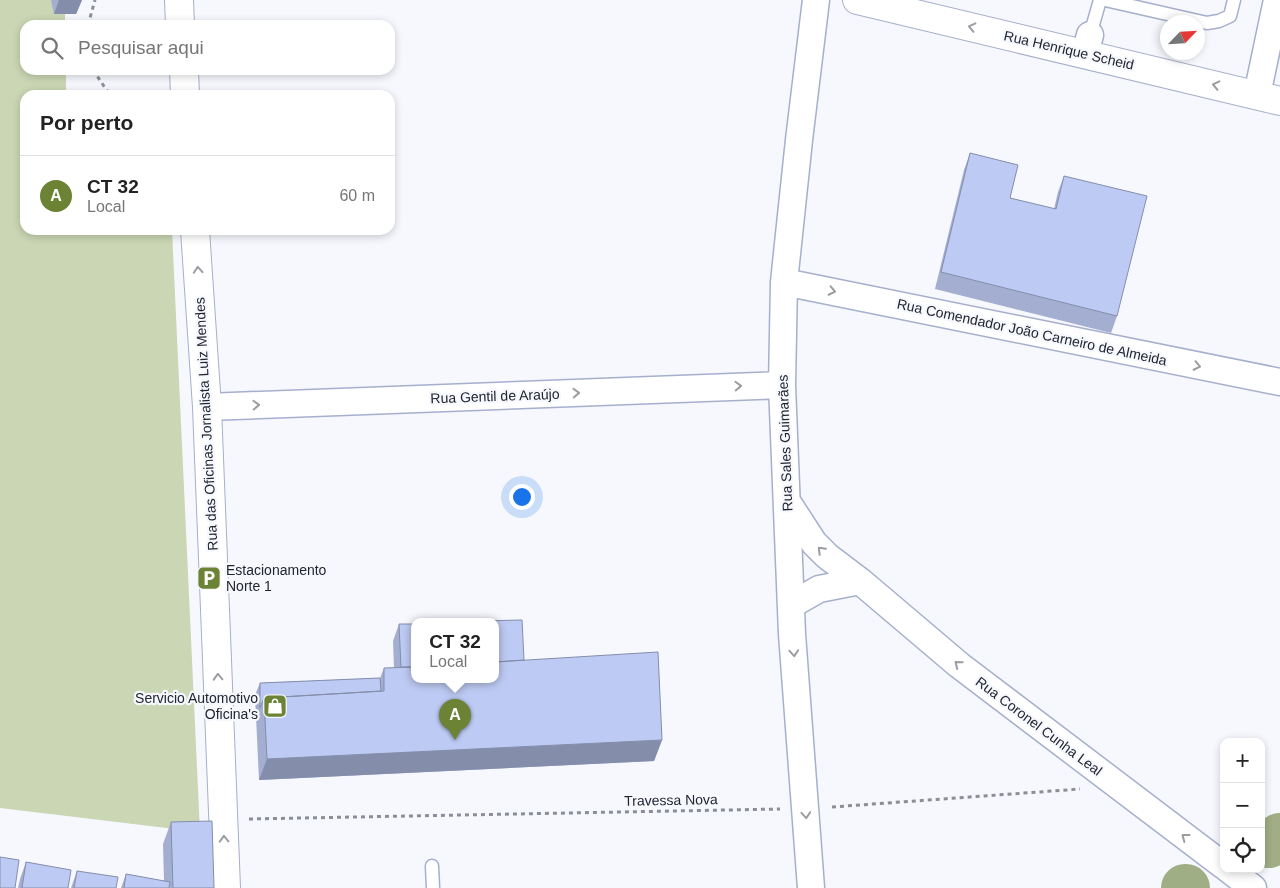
<!DOCTYPE html>
<html lang="pt">
<head>
<meta charset="utf-8">
<style>
	body { margin:0; font-family:Helvetica,sans-serif; background:#f2f2f2; color:#222 }
	.controls { position:absolute; right:15px; bottom:15px; display:grid; overflow:hidden; border-radius:10px; box-shadow:0 2px 8px #0003 }
	.controls button { width:45px; height:45px; display:grid; place-items:center; padding:0; border:0; border-bottom:1px solid #e0e0e0; background:#fff; color:#222; font:25px sans-serif }
	.compass { position:absolute; left:1160px; top:15px; width:45px; height:45px; border-radius:50%; background:#fff; box-shadow:0 2px 8px #0003; rotate:65deg }
	.you { position:absolute; left:521px; top:496px; width:18px; height:18px; margin:-12px; border:4px solid #fff; border-radius:50%; background:#1a73e8; box-shadow:0 0 0 8px #1a73e833 }
	.badge { display:grid; place-items:center; width:32px; height:32px; border-radius:50%; background:#6c8335; color:#fff; font-size:16px; font-weight:700 }
	.pin { position:absolute; translate:-50% -41px; filter:drop-shadow(0 1px 2px #0008) }
	.pin::after { content:''; position:absolute; top:26px; width:18px; height:15px; background:inherit; clip-path:polygon(0 0,100% 0,50% 100%) }
	.popup { position:absolute; left:411px; top:618px; width:88px; height:65px; box-sizing:border-box; display:grid; place-content:center; border-radius:10px; background:#fff; filter:drop-shadow(0 1px 4px #0005); font-size:16px; white-space:nowrap; color:#767676 }
	.popup b { font-size:19px; color:#222 }
	.popup::after { content:''; position:absolute; left:50%; top:100%; margin-left:-10px; border:10px solid transparent; border-top-color:#fff }
	.list { margin:0; padding:0; list-style:none }
	h2 { display:flex; justify-content:space-between; align-items:center; height:65px; margin:0; padding:0 20px; font-size:21px }
	h2 small { font-size:16px; font-weight:400; color:#767676 }
	.list li { display:grid; grid-template-columns:32px 1fr auto; gap:15px; align-items:center; box-sizing:border-box; height:80px; padding:0 20px; border-top:1px solid #e0e0e0 }
	.list b { display:block; font-size:19px; white-space:nowrap }
	.list p { margin:0; font-size:16px; white-space:nowrap; color:#767676 }
	.list em { font-size:16px; font-style:normal; color:#767676 }
	.icon { flex:none; width:28px; height:28px; fill:none; stroke:currentColor; stroke-width:2; stroke-linecap:round; stroke-linejoin:round }
	.map { position:relative; flex:none; width:1280px; height:888px; overflow:hidden }
	.search { position:absolute; background:#fff; box-shadow:0 2px 8px #0003; left:20px; top:20px; width:375px; height:55px; display:flex; align-items:center; gap:12px; box-sizing:border-box; padding:0 18px; border-radius:15px; color:#767676; font-size:19px }
	.panel { position:absolute; background:#fff; box-shadow:0 2px 8px #0003; left:20px; top:90px; width:375px; height:145px; border-radius:15px }
	.map>svg:first-child { display:block }
	.green { fill:#cad6b4 }
	.lines { fill:none; stroke-linecap:round; stroke-linejoin:round }
	.river { stroke:#9fae84; stroke-width:48 }
	.service-casing { stroke:#a6afcc; stroke-width:15 }
	.minor-casing { stroke:#a6afcc; stroke-width:29 }
	.tertiary-casing { stroke:#a6afcc; stroke-width:30 }
	.path { stroke:#8c8e97; stroke-width:3; stroke-dasharray:4 4; stroke-linecap:butt }
	.service { stroke:#fff; stroke-width:12 }
	.minor { stroke:#fff; stroke-width:26 }
	.tertiary { stroke:#fff; stroke-width:28 }
	.wall { fill:#a3aed1 }
	.shaded-wall { fill:#848daa }
	.building { fill:#bdcaf3; stroke:#848daa }
	.oneway { stroke:#9c9da2 }
	.labels { text-anchor:middle; dominant-baseline:central; stroke-width:4.5; stroke-linejoin:round; paint-order:stroke }
	.street-label { font-size:14px; fill:#222530; stroke:#f6f8fe }
	.poi-label { font-size:14px; fill:#222530; stroke:#f6f8fe; text-anchor:start }
</style>
</head>
<body>
<div class="map">
<svg width="1280" height="888" viewBox="0 0 1280 888">
	<rect width="100%" height="100%" fill="#f6f8fe"/>
	<path class="green" d="M0 0H82L76 14H65V25H25V70H66V95H25V230H172L200 832 0 808Z"/>
	<g class="lines">
		<path class="river" d="M1269 844 1280 837
			M1185 888H1186"/>
		<g class="service-casing">
			<path id="service" d="M1105 0 1207 23 1219 21 1230 16 1234 0
				M1090 35 1100 0
				M432 866 433 888"/>
		</g>
		<g class="minor-casing">
			<path id="minor" d="M1085 54 1090 35
				M1257 95 1277 0
				M784 282 1280 382
				M207 407 782 385
				M788 503 814 543 827 556 860 581 959 665 1224 866
				M791 605 819 589 860 581
				M1228 869 1253 888
				M811 888 792 634 782 385 784 282 799 140 816 0"/>
		</g>
		<g class="tertiary-casing">
			<path id="tertiary" d="M179 0 180 25
				M857 0 1280 101
				M184 70 185 95
				M195 230 207 407 226 888"/>
		</g>
		<path class="path" d="M88 25 95 0
			M93 70 110 95
			M832 807 1080 789
			M249 819 780 809"/>
		<use href="#service" class="service"/>
		<use href="#minor" class="minor"/>
		<use href="#tertiary" class="tertiary"/>
	</g>
	<path class="wall" d="M51 0H82L76 14H54Z
		M970 153 1010 198 1054 209 1058 192 1064 176 1117 316 1111 333 935 289 964 170Z
		M399 624 524 660 662 740 654 761 259 780 255 695 260 683 380 678 384 668H394L393 641Z
		M171 822 214 888H121L126 874 164 881 163 844Z
		M26 862 68 888H18L20 879Z
		M77 871 116 888H71Z"/>
	<path class="shaded-wall" d="M59 0H82L76 14H54Z
		M662 740 654 761 259 780 267 759Z"/>
	<path class="building" d="M970 153 1018 165 1010 198 1056 209 1064 176 1147 196 1117 316 941 272Z
		M522 620 524 660 495 662V621H480Z
		M399 624H415V667H401Z
		M658 652 662 740 267 759 264 698 384 691V668L415 667V679H495V662Z
		M380 678 381 691 264 698 260 708V683Z
		M212 821 214 888H173L171 822Z
		M0 857 19 860 15 888H0Z
		M26 862 71 870 68 888H22Z
		M77 871 118 877 116 888H74Z
		M126 874 170 882 169 888H124Z"/>
	<defs><path id="oneway-chevron" d="M-2-3.5L2.5 0L-2 3.5" fill="none" stroke-width="1.6" stroke-linecap="round" stroke-linejoin="round" transform="scale(1.25)"/></defs>
	<g class="oneway">
		<use href="#oneway-chevron" transform="translate(972 27) rotate(-167)"/>
		<use href="#oneway-chevron" transform="translate(1216 85) rotate(-167)"/>
		<use href="#oneway-chevron" transform="translate(198 270) rotate(-94)"/>
		<use href="#oneway-chevron" transform="translate(832 291) rotate(12)"/>
		<use href="#oneway-chevron" transform="translate(1197 366) rotate(12)"/>
		<use href="#oneway-chevron" transform="translate(738 386) rotate(-2)"/>
		<use href="#oneway-chevron" transform="translate(576 393) rotate(-2)"/>
		<use href="#oneway-chevron" transform="translate(256 405) rotate(-2)"/>
		<use href="#oneway-chevron" transform="translate(821 550) rotate(-135)"/>
		<use href="#oneway-chevron" transform="translate(794 653) rotate(86)"/>
		<use href="#oneway-chevron" transform="translate(958 664) rotate(-141)"/>
		<use href="#oneway-chevron" transform="translate(218 677) rotate(-92)"/>
		<use href="#oneway-chevron" transform="translate(806 815) rotate(86)"/>
		<use href="#oneway-chevron" transform="translate(1185 837) rotate(-143)"/>
		<use href="#oneway-chevron" transform="translate(224 839) rotate(-92)"/>
	</g>
	<defs>
		<g id="parking-square" transform="scale(1.25)"><rect x="-9" y="-9" width="18" height="18" rx="4" fill="#6c8335" stroke="#f6f8fe"/><path d="M-3.5-5.5H1a3.5 3.5 0 0 1 0 7H-1V5.5H-3.5ZM-1-3.4V-.6H.8a1.4 1.4 0 0 0 0-2.8Z" fill="#fff"/></g>
		<g id="shop-square" transform="scale(1.25)"><rect x="-9" y="-9" width="18" height="18" rx="4" fill="#6c8335" stroke="#f6f8fe"/><path d="M-5-2.5h2.3a2.7 3.5 0 0 1 5.4 0H5L5.5 6h-11ZM-1.5-2.5h3a1.5 2.3 0 0 0-3 0Z" fill="#fff"/></g>
	</defs>
	<g fill-rule="evenodd">
		<use href="#parking-square" x="209" y="578"/>
		<use href="#shop-square" x="275" y="706"/>
	</g>
	<g class="labels">
		<g class="street-label">
			<text transform="translate(1069 50) rotate(13)">Rua Henrique Scheid</text>
			<text transform="translate(1032 332) rotate(12)">Rua Comendador João Carneiro de Almeida</text>
			<text transform="translate(495 396) rotate(-2)">Rua Gentil de Araújo</text>
			<text transform="translate(206 424) rotate(-93)">Rua das Oficinas Jornalista Luiz Mendes</text>
			<text transform="translate(785 443) rotate(-92)">Rua Sales Guimarães</text>
			<text transform="translate(1039 726) rotate(37)">Rua Coronel Cunha Leal</text>
			<text transform="translate(671 800) rotate(-1)">Travessa Nova</text>
		</g>
		<g class="poi-label">
			<text x="226" y="570">Estacionamento<tspan x="226" dy="16">Norte 1</tspan></text>
			<text x="258" y="698" text-anchor="end">Servicio Automotivo<tspan x="258" dy="16">Oficina's</tspan></text>
		</g>
	</g>
</svg>
<div class="controls">
<button>+</button>
<button>−</button>
<button><svg class="icon" aria-label="locate" viewBox="0 0 24 24"><circle cx="12" cy="12" r="6"/><path d="M12 2v4M12 18v4M2 12h4M18 12h4"/></svg></button>
</div>
<svg class="compass" viewBox="-18 -18 36 36"><path d="M0-13l5 13h-10z" fill="#e53935"/><path d="M0 13l5-13h-10z" fill="#767676"/></svg>
<div class="you"></div>
<div class="pin badge" style="left:455px;top:740px">A</div>
<div class="popup"><b>CT 32</b>Local</div>
<div class="search"><svg class="icon" aria-label="search" viewBox="0 0 24 24"><circle cx="10" cy="10" r="6"/><path d="M15 15l6 6"/></svg>Pesquisar aqui</div>
<section class="panel">
<h2>Por perto<small></small></h2>
<ul class="list">
<li><span class="badge">A</span><div><b>CT 32</b><p>Local</p></div><em>60 m</em></li>
</ul>
</section>
</div>
</body>
</html>
